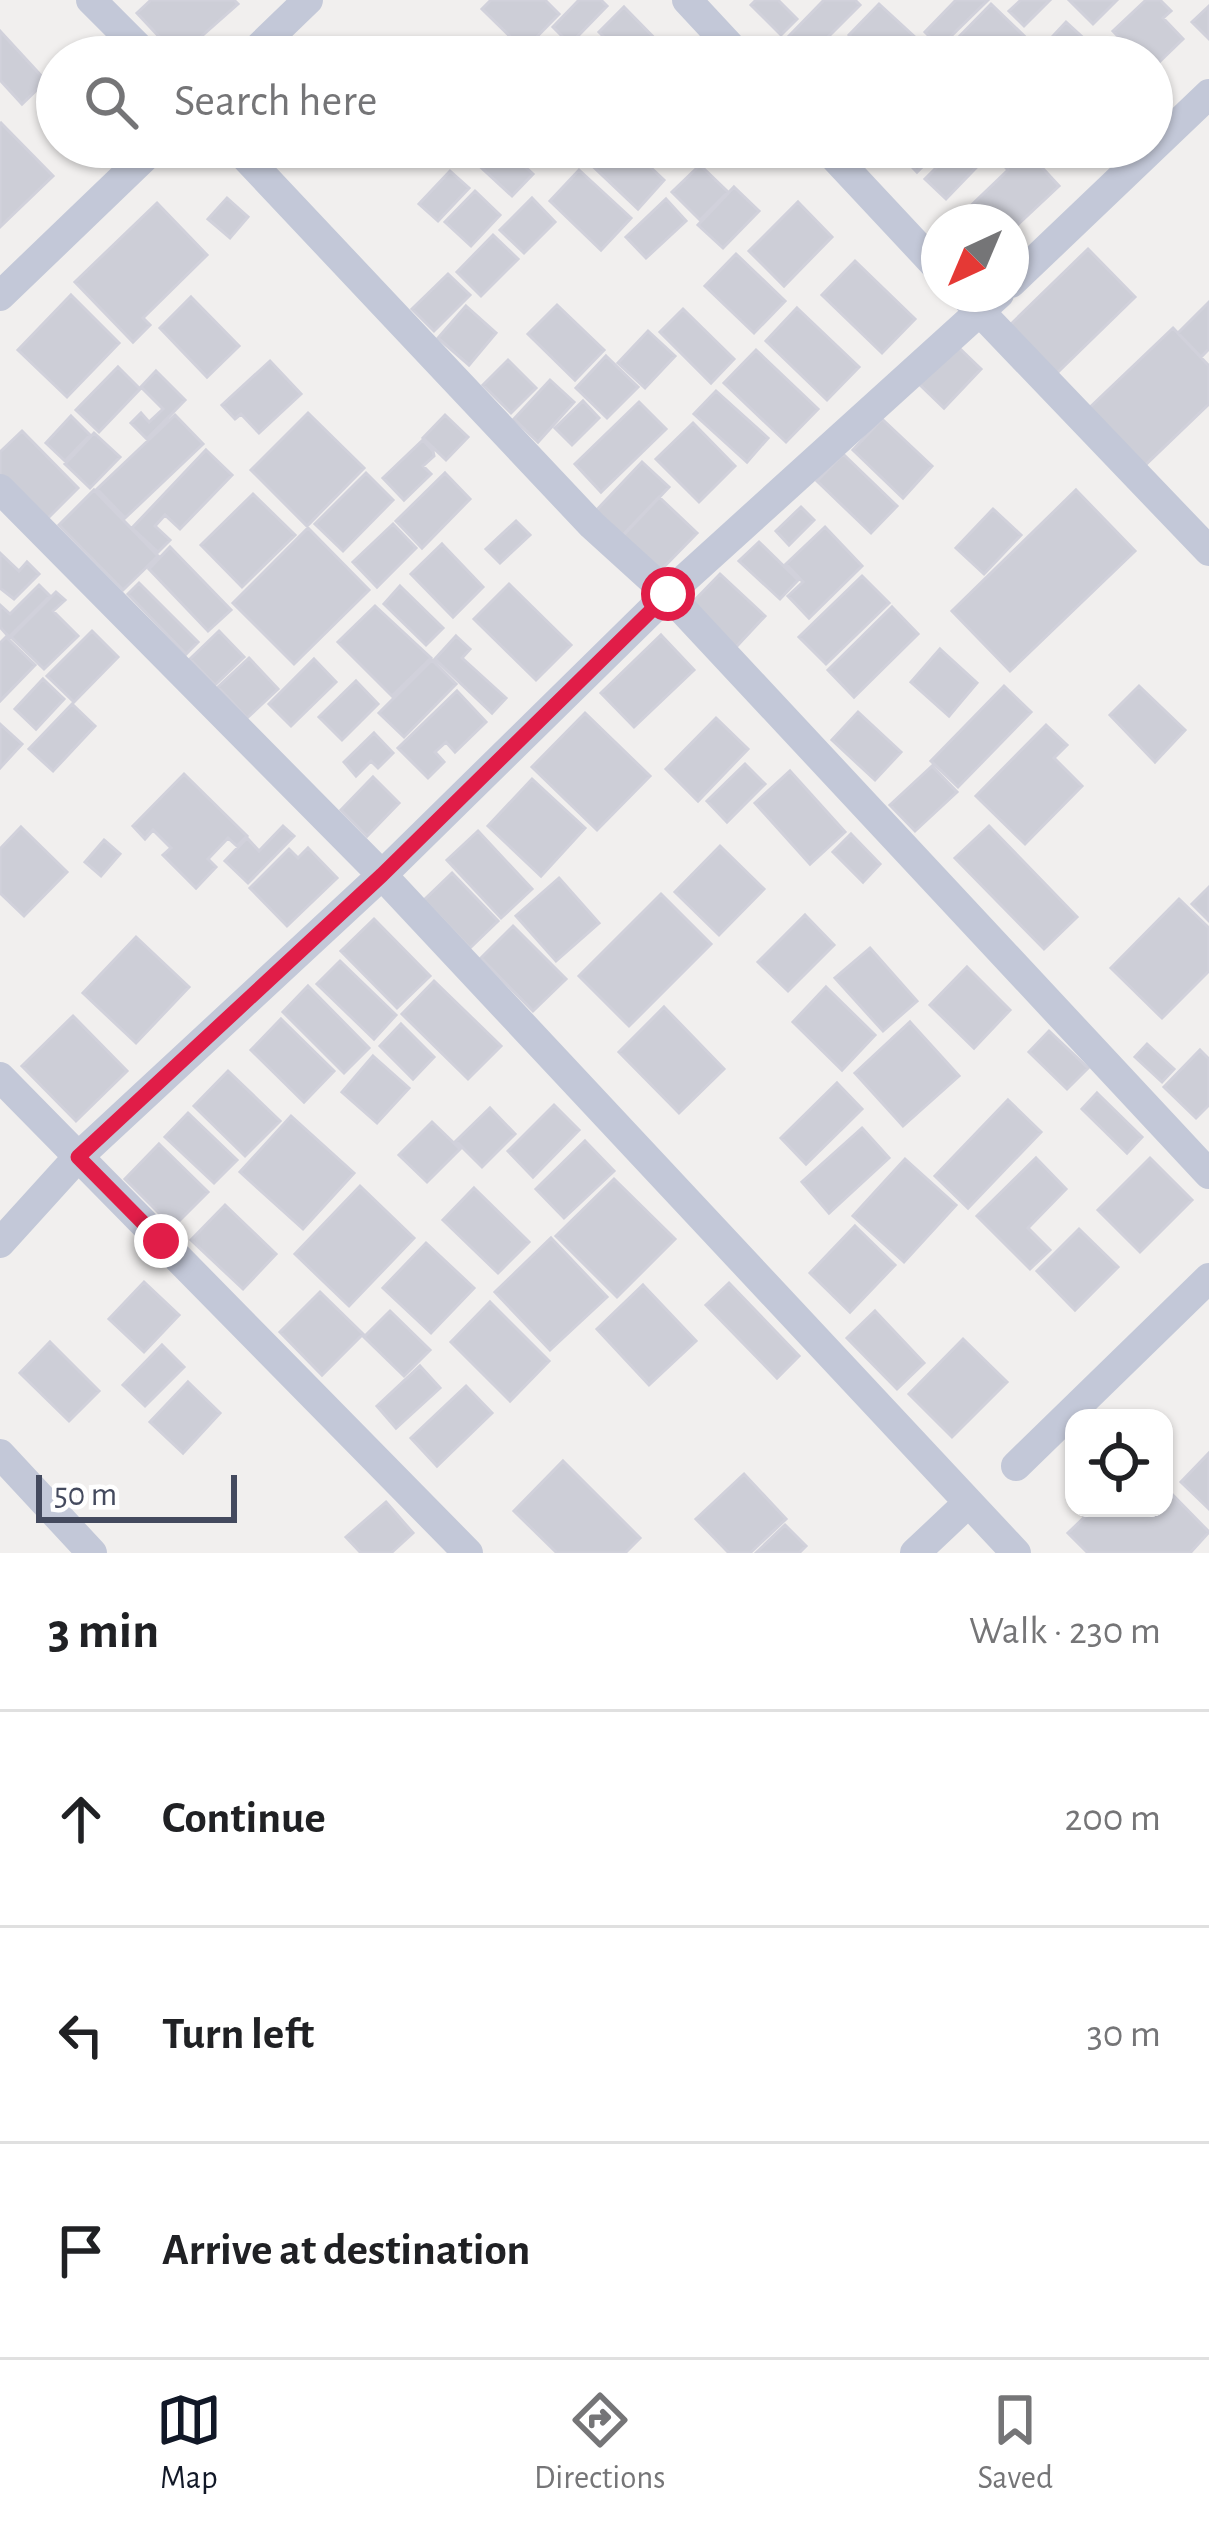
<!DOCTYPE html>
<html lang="en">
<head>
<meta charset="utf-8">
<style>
	body { margin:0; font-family:"Alegreya Sans",sans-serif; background:#f2f2f2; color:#202124 }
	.controls { position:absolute; right:36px; bottom:36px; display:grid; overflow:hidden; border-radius:24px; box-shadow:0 3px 9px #0004 }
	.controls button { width:108px; height:108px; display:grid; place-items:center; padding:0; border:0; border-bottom:3px solid #e0e0e0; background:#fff; color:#202124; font:60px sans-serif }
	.compass { position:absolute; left:921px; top:204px; width:108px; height:108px; border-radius:50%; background:#fff; box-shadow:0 3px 9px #0004; rotate:224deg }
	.scale { position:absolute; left:36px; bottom:30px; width:201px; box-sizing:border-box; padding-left:12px; border:6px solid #444a5e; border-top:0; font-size:33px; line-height:42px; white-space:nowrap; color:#444a5e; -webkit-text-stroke:9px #fff; paint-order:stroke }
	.stop { position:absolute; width:36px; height:36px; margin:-27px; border:9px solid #e11d48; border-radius:50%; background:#fff }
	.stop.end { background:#e11d48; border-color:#fff; box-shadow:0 3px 12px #0008 }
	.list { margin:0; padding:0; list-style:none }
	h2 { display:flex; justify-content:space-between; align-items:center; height:156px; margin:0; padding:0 48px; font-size:51px }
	h2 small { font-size:39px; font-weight:400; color:#757577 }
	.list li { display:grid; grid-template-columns:78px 1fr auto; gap:36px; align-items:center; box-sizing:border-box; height:216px; padding:0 48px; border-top:3px solid #e0e0e0 }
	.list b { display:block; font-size:45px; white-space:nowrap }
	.list em { font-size:39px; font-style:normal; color:#757577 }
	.icon { flex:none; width:66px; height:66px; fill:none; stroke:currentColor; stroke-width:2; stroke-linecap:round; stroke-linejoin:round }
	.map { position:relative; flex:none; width:1209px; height:1553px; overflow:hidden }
	.search { position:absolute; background:#fff; box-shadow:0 3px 9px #0004; left:36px; right:36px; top:36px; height:132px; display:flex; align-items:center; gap:30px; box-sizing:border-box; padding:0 42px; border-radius:66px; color:#757577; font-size:45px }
	.sheet { height:804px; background:#fff }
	nav { display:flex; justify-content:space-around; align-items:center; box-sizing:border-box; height:168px; border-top:3px solid #e0e0e0; background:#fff; font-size:33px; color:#757577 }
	nav a { display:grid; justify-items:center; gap:6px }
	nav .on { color:#111827 }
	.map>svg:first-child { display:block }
	.building { fill:#cdced7; stroke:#d1d1db; stroke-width:3 }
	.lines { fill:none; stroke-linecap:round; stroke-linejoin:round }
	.minor { stroke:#c3c8d8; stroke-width:30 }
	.route { stroke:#e11d48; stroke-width:15 }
</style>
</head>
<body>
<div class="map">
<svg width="1209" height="1553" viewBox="0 0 1209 1553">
	<rect width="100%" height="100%" fill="#f1efee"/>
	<path class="building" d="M151 0H234L238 4 178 57 137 13Z
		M491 0H545L559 14 524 50 482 9Z
		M579 0H601L607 6 570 44 553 27Z
		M756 0H778L797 19 781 35 751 5Z
		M824 0H855L860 5 809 56 789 36Z
		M956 0H988L940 47 925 32Z
		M1021 0H1050L1024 26 1009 11Z
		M1069 0H1117L1093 24Z
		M1146 0H1160L1171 11 1163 18 1183 39 1155 66 1152 57H1147L1137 47 1132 51 1113 31Z
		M879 4 916 38 899 57H872L849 35Z
		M991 4 1046 57H965L952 44Z
		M1209 6V39L1192 22Z
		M624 7 669 53 665 57H624L599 32Z
		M1066 22 1102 55 1100 57H1049L1041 49Z
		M0 31 46 81 22 104 0 80Z
		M1 123 53 176 0 227V124Z
		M459 147H504L533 174 512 196Z
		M509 147H545L528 165Z
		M591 147H629L664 180 638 209 582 156Z
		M893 147H942L917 172Z
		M957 147H996L946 199 925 179Z
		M1003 147H1050L1036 161 1059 186 1011 231V222H960L957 219 1008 170 994 155Z
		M700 165 728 192 700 220 672 192Z
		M579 170 631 218 601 250 550 201Z
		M450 171 469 188 438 221 419 204Z
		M734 187 759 211 723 248 698 225Z
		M475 191 500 215 471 246 445 222Z
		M227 198 248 217 230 238 208 219Z
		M532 198 555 222 524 253 500 230Z
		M666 199 686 221 646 258 626 237Z
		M798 202 832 237 784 286 749 251Z
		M157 203 207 255 143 318 150 325 133 342 75 282Z
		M493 235 518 259 481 296 457 272Z
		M1088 249 1135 297 1056 374 1009 326Z
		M736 254 785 301 754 333 705 286Z
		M855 261 915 319 882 353 822 295Z
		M448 274 470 295 434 331 412 309Z
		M71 295 119 343 67 397 18 350Z
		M191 297 239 346 207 377 160 328Z
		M1209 302V349L1201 357 1178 333Z
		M557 305 604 350 575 380 528 334Z
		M466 306 496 333 469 365 438 338Z
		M797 308 859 367 827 400 766 341Z
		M683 309 734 359 711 383 660 332Z
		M1173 328 1209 366V404L1140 470 1085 412Z
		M648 331 675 356 645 388 618 363Z
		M955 344 981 369 944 408 918 383Z
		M756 350 818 409 786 442 724 383Z
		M606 356 638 387 607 418 576 388Z
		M508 360 536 388 511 413 483 385Z
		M270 361 301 394 259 433 241 414 235 419 222 405Z
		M118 367 140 389 99 432 76 410Z
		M156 371 185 400 147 439 131 423 141 413 149 422 163 409 141 387Z
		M550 380 574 402 538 442 514 419Z
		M716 391 768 438 747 462 694 414Z
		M583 401 599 418 572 445 555 428Z
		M639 402 666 429 601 492 575 464Z
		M308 413 364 468 307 526 251 470Z
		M175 415 203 444 125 518 97 489Z
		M445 415 468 437 446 460 423 438Z
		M71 416 90 435 65 461 46 443Z
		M882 419 932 466 903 498 853 450Z
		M693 423 735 466 699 502 656 459Z
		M22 431 78 488 44 522 0 478V452Z
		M94 433 120 457 90 488 65 464Z
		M423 440 433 451 434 456 423 466 431 474 404 500 383 478Z
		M206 450 232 475 180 529 165 515 155 526 170 540 158 552 132 528Z
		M843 454 897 506 871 533 817 481Z
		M642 462 669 487 618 541 591 516Z
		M366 473 393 500 343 551 315 524Z
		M445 473 470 499 422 548 396 521Z
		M94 490 158 556 123 590 59 525Z
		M1076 490 1135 551 1010 671 952 611Z
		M253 494 295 535 242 587 201 545Z
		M659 497 697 533 659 572 622 536Z
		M801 507 814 520 789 545 776 531Z
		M993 509 1021 535 984 574 956 548Z
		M516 521 530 535 500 563 486 549Z
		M393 524 416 548 377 587 353 562Z
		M825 527 862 566 809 618 788 596 803 582 786 564Z
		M308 528 369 590 294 664 233 603Z
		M759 542 798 580 780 599 739 561Z
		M442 544 483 587 453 617 411 574Z
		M170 547 231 610 208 631 149 569Z
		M0 553 19 571 27 562 39 574 14 599 0 588Z
		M720 574 765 616 735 648 690 605Z
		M862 576 889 603 826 664 799 637Z
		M139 583 198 642 186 654 128 594Z
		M509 584 571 645 536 680 474 619Z
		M39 585 50 596 9 637 0 627V605L10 614Z
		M400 586 443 628 426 645 384 604Z
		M56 592 65 600 53 611 78 636 44 669 11 637Z
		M375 606 431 658 392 696 338 642Z
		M892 607 918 634 854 697 828 670Z
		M92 631 118 657 74 702 47 676Z
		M219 631 244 657 215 685 190 659Z
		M661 635 694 670 634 727 601 693Z
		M456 636 470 649 462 658 506 698 492 713 435 659Z
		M6 637 35 665 0 701V643Z
		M940 649 977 683 949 716 911 682Z
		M249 658 278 689 247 718 218 687Z
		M314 659 336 682 291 726 269 704Z
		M432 660 456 684 404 737 379 713Z
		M43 679 64 699 36 729 15 709Z
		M356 681 378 704 342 740 319 717Z
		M1004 686 1031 712 958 787 931 761Z
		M1139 686 1185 730 1155 762 1110 715Z
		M457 691 486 722 455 752 446 742 435 752 444 762 428 778 398 748Z
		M72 704 95 726 53 771 29 749Z
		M858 712 901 752 875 780 832 740Z
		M585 713 650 776 597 830 532 767Z
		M716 718 748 749 698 801 666 769Z
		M0 724 22 744 0 768Z
		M1046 725 1067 745 1054 758 1082 786 1025 844 976 796Z
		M374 733 393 753 378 768 371 761 356 776 344 762Z
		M745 764 765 784 727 822 707 801Z
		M932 766 957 792 915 831 890 805Z
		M790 771 845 832 810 864 755 803Z
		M184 774 247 836 237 846 228 838 208 859 216 867 196 888 163 855 171 848 153 830 145 839 133 826Z
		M373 777 399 803 367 836 341 810Z
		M532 779 585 828 541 876 488 826Z
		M283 826 294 836 248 883 225 861 247 838 259 851Z
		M989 826 1077 917 1044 949 955 858Z
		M21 827 67 872 24 916 0 893V849Z
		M478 831 532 889 501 918 447 860Z
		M851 834 880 864 863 882 833 852Z
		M104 840 120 854 101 876 85 862Z
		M720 846 764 889 719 935 675 892Z
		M308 848 337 878 287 926 250 888 289 849 298 858Z
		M452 873 498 921 470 948 424 900Z
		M559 878 599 923 556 961 516 916Z
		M1209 887V921L1192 904Z
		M661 894 711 944 629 1026 579 976Z
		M1179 899 1209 928V971L1162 1018 1111 968Z
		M805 915 834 945 788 991 758 962Z
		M374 919 430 976 397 1008 341 951Z
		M513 926 566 979 533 1011 481 958Z
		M136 937 189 987 136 1043 83 993Z
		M870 948 917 1001 883 1031 835 978Z
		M340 961 396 1015 374 1039 317 984Z
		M967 967 1010 1010 974 1048 930 1005Z
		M434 981 501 1046 468 1079 402 1014Z
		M308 986 369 1048 344 1073 283 1012Z
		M826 987 875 1035 842 1070 793 1022Z
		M664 1007 724 1069 679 1113 619 1052Z
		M73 1016 127 1071 76 1121 22 1066Z
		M281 1019 334 1071 304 1102 251 1050Z
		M910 1022 959 1076 903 1126 855 1073Z
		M401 1024 434 1057 413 1079 380 1046Z
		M1049 1031 1088 1068 1067 1089 1029 1052Z
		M1147 1044 1174 1069 1162 1082 1135 1057Z
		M1200 1050 1209 1059V1105L1196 1118 1164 1087Z
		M373 1056 409 1088 377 1123 342 1092Z
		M228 1071 280 1121 245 1156 194 1106Z
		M837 1083 862 1109 806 1164 781 1138Z
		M1097 1093 1142 1137 1127 1153 1082 1109Z
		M1008 1100 1041 1132 968 1208 935 1176Z
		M554 1105 579 1130 533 1177 508 1151Z
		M490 1108 515 1134 482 1167 456 1141Z
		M188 1113 237 1160 214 1183 165 1137Z
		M291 1116 354 1173 303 1229 240 1172Z
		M432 1122 460 1149 427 1182 399 1155Z
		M862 1128 889 1158 829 1213 802 1182Z
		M585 1141 614 1171 564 1218 536 1189Z
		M159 1144 208 1192 173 1227 125 1179Z
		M1036 1158 1066 1189 1028 1228 1050 1250 1030 1269 977 1216Z
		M1150 1158 1192 1200 1140 1252 1098 1210Z
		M905 1159 956 1205 904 1262 853 1216Z
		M614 1179 675 1239 617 1297 556 1236Z
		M360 1186 414 1238 349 1306 295 1254Z
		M474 1188 529 1242 498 1273 443 1220Z
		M225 1205 276 1254 243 1289 191 1240Z
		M855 1226 895 1265 850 1312 810 1273Z
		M1079 1229 1118 1267 1075 1310 1037 1271Z
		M551 1238 607 1297 550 1350 495 1292Z
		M426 1243 474 1288 431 1333 383 1288Z
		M144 1282 179 1315 144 1352 109 1319Z
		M729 1283 799 1356 777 1378 706 1305Z
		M643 1285 696 1341 649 1385 597 1329Z
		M320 1292 363 1334 322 1375 280 1332Z
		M490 1302 549 1361 510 1401 451 1342Z
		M390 1311 430 1350 404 1376 364 1337Z
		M875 1311 924 1363 897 1389 847 1338Z
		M963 1339 1007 1382 952 1437 909 1394Z
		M50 1342 99 1391 69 1421 20 1373Z
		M162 1345 184 1367 145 1406 123 1385Z
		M420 1366 440 1388 396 1428 377 1406Z
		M188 1382 220 1413 183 1453 150 1422Z
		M466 1386 492 1413 437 1466 411 1438Z
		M1209 1453V1509L1181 1482Z
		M563 1461 640 1538 625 1553H557L514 1511Z
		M744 1474 786 1519 750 1553H729L696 1519Z
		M1164 1486 1209 1532 1190 1553H1088L1068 1533 1094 1508H1164Z
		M386 1502 413 1533 391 1553H361L346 1537Z
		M785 1525 806 1546 799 1553H756Z"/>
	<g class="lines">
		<path class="minor" d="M91 0 148 57
			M687 0 740 57
			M249 57 308 0
			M236 147 592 525 668 594 1209 1174
			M825 147 939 269
			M1011 283 1209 94
			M963 294 1209 551
			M0 296 155 147
			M0 489 382 875 1016 1553
			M0 1077 468 1553
			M0 1243 78 1157 382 875 668 594 999 294
			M0 1454 92 1553
			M1016 1466 1209 1278
			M915 1553 967 1504"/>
	</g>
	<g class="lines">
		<path class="route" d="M161 1241 78 1157 382 875 668 594"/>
	</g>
</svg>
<div class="controls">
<button><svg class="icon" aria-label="locate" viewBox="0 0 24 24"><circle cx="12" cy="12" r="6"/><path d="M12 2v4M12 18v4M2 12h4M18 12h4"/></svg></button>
</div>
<svg class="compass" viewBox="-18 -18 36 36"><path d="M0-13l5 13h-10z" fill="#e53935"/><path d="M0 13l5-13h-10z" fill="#757577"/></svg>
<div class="scale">50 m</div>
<div class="stop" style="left:668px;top:594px"></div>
<div class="stop end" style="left:161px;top:1241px"></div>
<div class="search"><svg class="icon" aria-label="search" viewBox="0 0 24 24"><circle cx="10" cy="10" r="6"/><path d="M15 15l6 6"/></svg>Search here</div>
</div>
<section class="sheet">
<h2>3 min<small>Walk · 230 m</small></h2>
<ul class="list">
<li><svg class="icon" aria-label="ahead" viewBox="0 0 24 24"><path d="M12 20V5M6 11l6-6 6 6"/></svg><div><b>Continue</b></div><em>200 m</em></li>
<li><svg class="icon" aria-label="left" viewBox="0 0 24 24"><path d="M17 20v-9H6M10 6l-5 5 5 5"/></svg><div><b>Turn left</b></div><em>30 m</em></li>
<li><svg class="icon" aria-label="arrive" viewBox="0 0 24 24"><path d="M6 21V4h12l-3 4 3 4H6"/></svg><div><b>Arrive at destination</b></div></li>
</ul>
</section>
<nav>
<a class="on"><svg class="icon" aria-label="map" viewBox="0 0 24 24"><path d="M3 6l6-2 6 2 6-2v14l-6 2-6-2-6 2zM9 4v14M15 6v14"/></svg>Map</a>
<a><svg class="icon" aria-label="directions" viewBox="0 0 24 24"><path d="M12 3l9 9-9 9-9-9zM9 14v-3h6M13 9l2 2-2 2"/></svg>Directions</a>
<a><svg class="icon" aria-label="saved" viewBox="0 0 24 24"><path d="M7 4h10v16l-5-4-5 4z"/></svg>Saved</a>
</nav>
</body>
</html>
